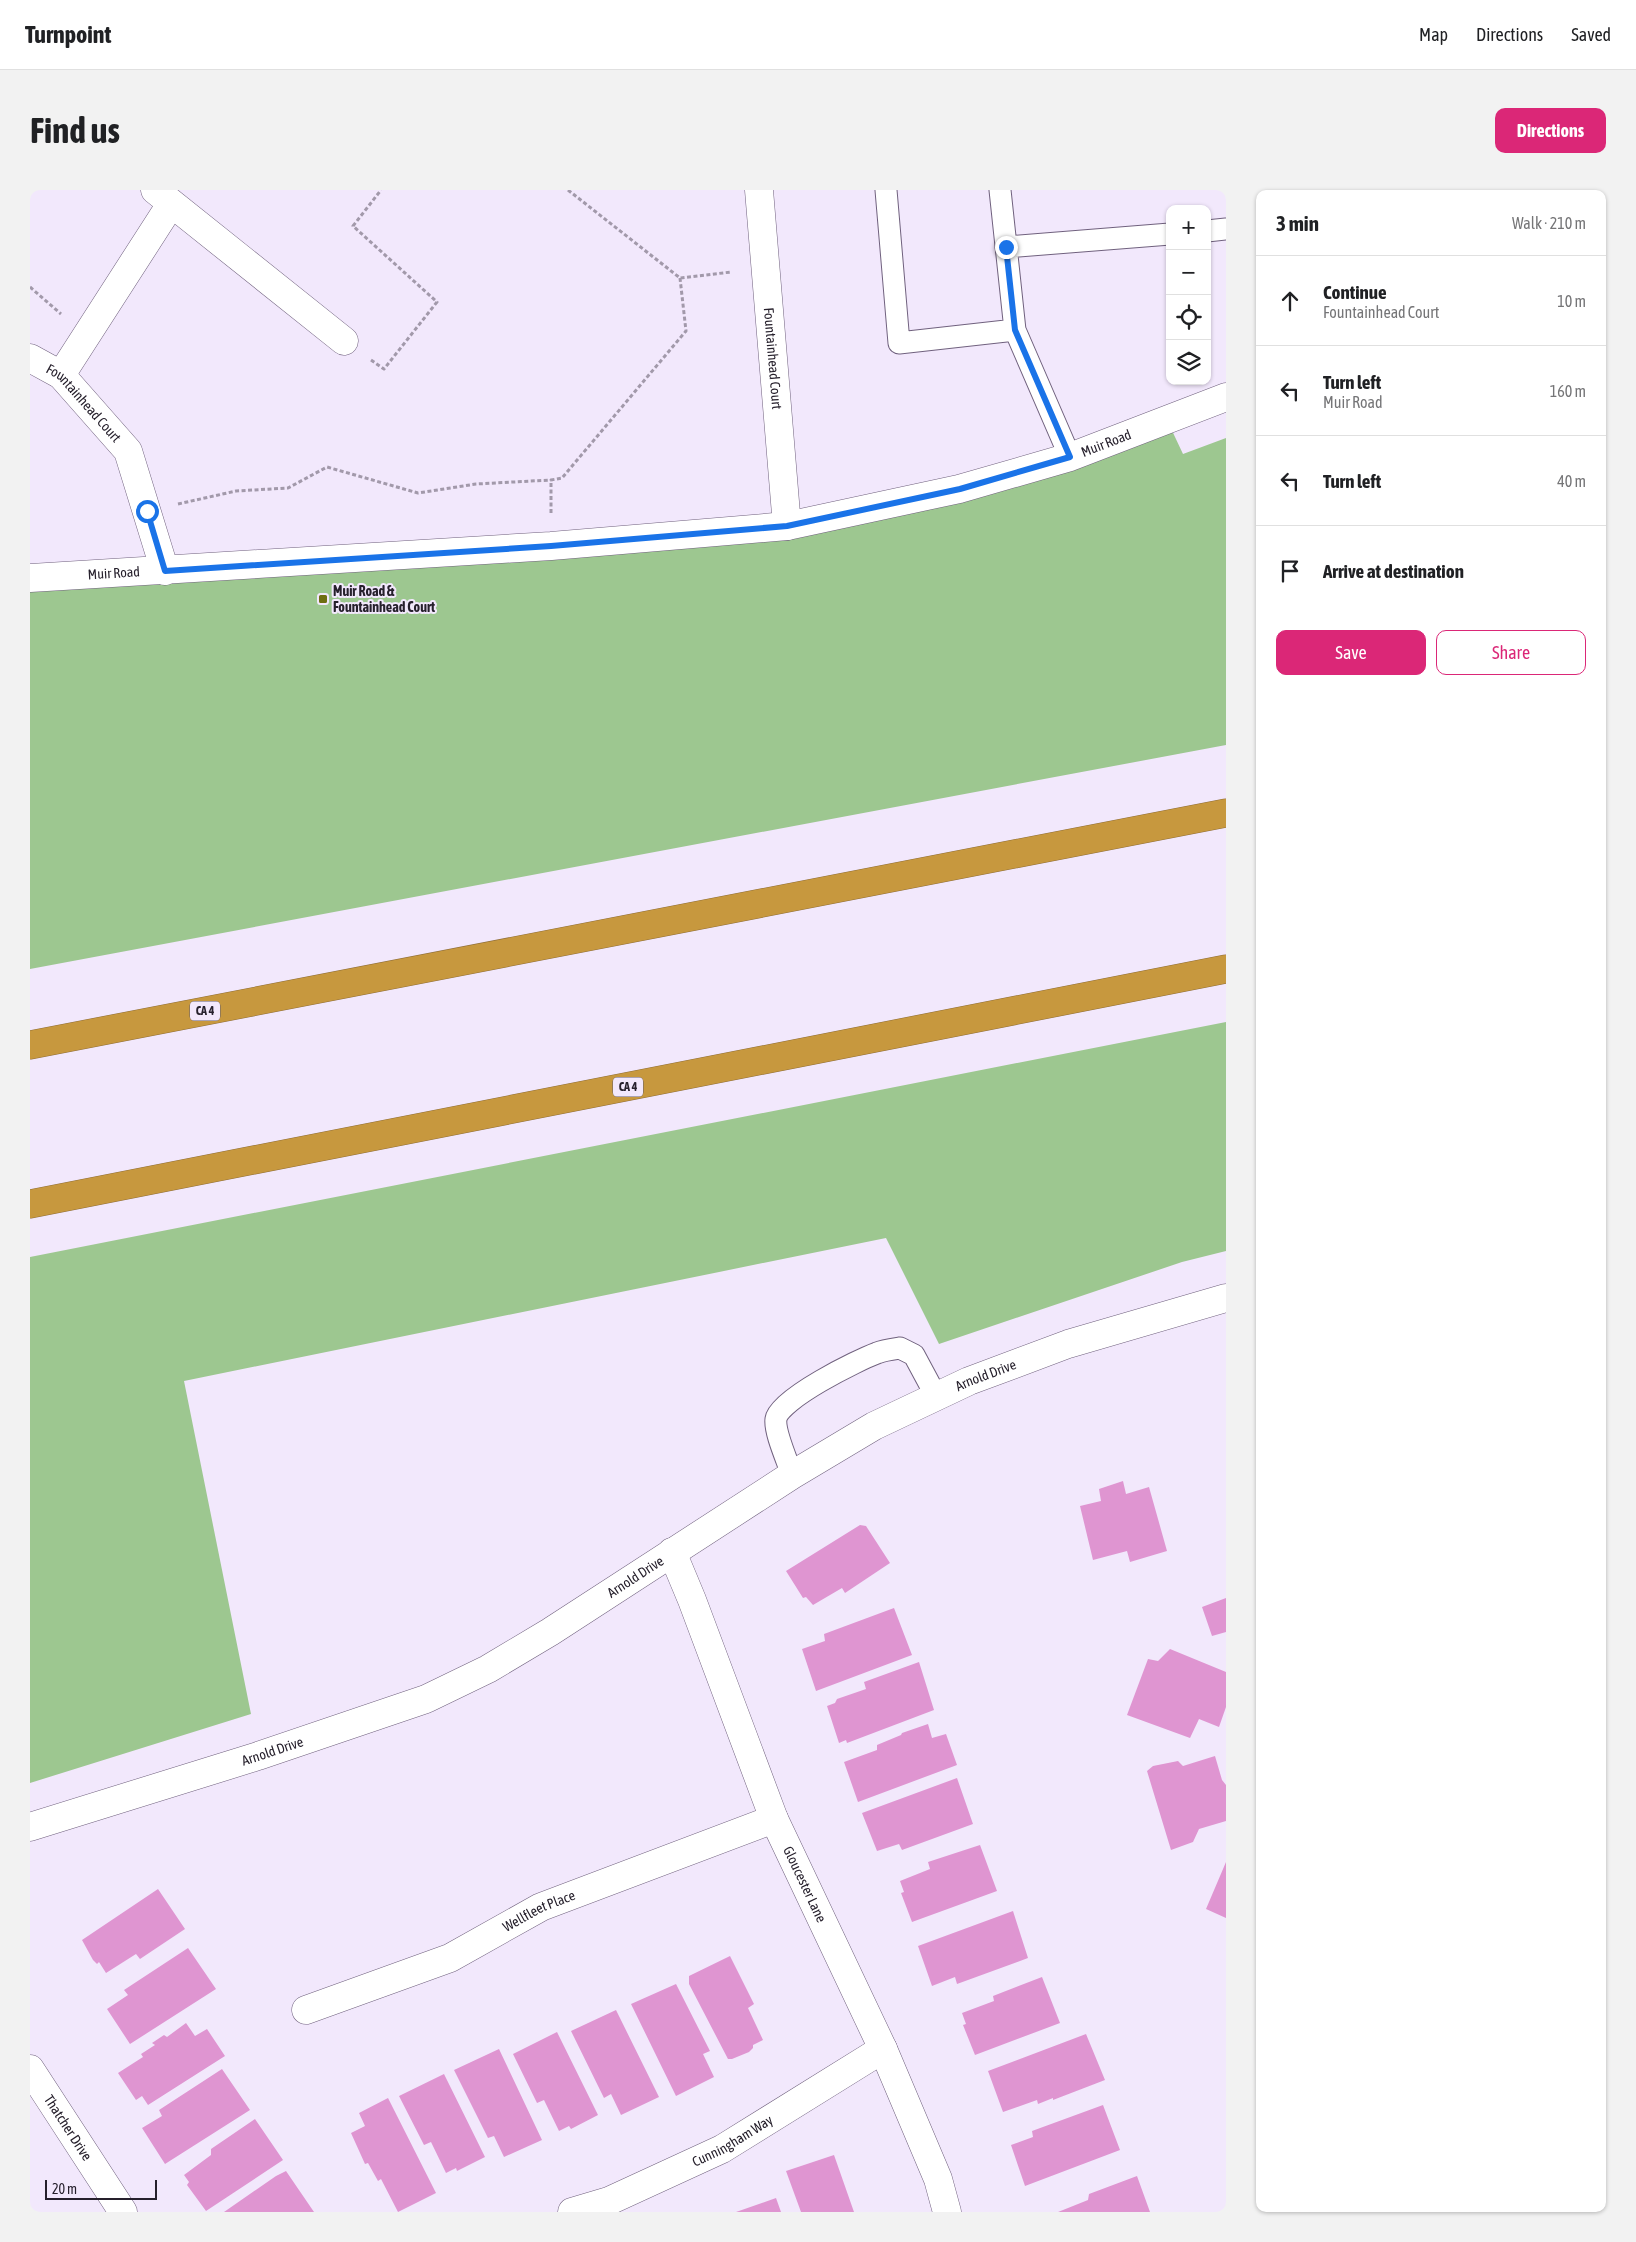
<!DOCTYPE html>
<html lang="en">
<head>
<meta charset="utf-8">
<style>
	body { margin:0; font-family:"Asap Condensed",sans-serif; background:#f2f2f2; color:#202124 }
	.controls { position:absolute; right:15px; top:15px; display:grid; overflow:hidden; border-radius:10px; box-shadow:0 1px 4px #0004 }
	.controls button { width:45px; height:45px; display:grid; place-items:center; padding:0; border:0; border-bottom:1px solid #e0e0e0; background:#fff; color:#202124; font:25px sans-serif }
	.scale { position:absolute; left:15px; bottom:12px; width:112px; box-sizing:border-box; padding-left:5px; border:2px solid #26202c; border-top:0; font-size:14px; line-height:18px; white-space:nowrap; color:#26202c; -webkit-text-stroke:4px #f2e8fc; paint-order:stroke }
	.stop { position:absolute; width:15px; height:15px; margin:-11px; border:4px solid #1a73e8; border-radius:50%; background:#fff }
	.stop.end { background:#1a73e8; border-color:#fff; box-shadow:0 1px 5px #0008 }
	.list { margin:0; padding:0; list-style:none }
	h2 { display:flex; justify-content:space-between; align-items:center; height:65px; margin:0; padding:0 20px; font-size:21px }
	h2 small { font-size:16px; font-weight:400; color:#757577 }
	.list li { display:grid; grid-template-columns:32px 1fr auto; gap:15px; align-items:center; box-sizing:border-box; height:90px; padding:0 20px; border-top:1px solid #e0e0e0 }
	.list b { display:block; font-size:19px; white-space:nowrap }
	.list p { margin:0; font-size:16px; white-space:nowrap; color:#757577 }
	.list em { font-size:16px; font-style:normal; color:#757577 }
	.actions { display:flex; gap:10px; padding:15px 20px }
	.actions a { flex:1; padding:11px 0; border:1px solid #db2777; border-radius:10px; text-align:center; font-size:18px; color:#db2777 }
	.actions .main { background:#db2777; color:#fff }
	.icon { flex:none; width:28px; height:28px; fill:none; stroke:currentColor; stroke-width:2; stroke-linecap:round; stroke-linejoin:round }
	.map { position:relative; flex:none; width:1196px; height:2022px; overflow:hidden; border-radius:10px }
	header { display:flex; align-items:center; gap:30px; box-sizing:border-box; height:70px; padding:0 25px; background:#fff; border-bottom:1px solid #e0e0e0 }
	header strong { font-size:24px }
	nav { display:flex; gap:28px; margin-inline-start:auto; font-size:18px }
	.intro { display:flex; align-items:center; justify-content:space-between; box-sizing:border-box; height:120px; padding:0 30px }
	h1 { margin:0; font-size:35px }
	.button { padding:12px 22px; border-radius:10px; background:#db2777; color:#fff; font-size:18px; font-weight:700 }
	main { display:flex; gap:30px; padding:0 30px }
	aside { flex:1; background:#fff; border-radius:10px; box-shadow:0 1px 4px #0004 }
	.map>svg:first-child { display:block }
	.green { fill:#9dc790 }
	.building { fill:#df95d1 }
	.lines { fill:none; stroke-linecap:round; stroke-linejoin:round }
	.service-casing { stroke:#70617e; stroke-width:23 }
	.minor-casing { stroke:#70617e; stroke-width:29 }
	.tertiary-casing { stroke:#70617e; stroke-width:29 }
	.motorway-casing { stroke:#8f6e38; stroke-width:29 }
	.path { stroke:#a299aa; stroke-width:3; stroke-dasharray:4 2.5; stroke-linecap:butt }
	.service { stroke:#fff; stroke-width:21 }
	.minor { stroke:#fff; stroke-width:28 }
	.tertiary { stroke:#fff; stroke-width:28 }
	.motorway { stroke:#c7983e; stroke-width:28 }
	.route { stroke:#1a73e8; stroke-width:6 }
	.poi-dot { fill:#6e6e11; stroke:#f2e8fc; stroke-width:2 }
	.labels { text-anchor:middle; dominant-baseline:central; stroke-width:4; stroke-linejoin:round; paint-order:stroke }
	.shield { fill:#f2e8fc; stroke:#635c6a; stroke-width:1 }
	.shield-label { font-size:12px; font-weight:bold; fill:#26202c }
	.street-label { font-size:14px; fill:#26202c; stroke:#f2e8fc }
	.poi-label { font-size:14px; font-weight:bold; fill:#26202c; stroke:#f2e8fc; text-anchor:start }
</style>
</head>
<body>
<header>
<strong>Turnpoint</strong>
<nav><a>Map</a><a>Directions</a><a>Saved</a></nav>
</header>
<div class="intro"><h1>Find us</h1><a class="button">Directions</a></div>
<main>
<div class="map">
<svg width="1196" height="2022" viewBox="0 0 1196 2022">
	<rect width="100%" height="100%" fill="#f2e8fc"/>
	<path class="green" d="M1137 230 1153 264 1196 248V555L0 779V388L757 336Z
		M1196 832V1061L1152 1072 909 1154 856 1048 154 1191 221 1524 0 1593V1067Z"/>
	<path class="building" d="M1093 1291 1096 1304 1119 1297 1137 1361 1100 1372 1097 1361 1063 1370 1050 1316 1071 1311 1069 1299Z
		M830 1335 836 1336 860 1373 815 1403 812 1398 783 1415 776 1407 773 1408 756 1381Z
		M1196 1408V1442L1182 1446 1172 1417Z
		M864 1418 882 1465 786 1501 772 1459 795 1451 794 1444Z
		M1140 1459 1196 1482V1517L1189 1537 1169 1529 1160 1548 1097 1525 1118 1469 1128 1471Z
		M889 1472 904 1520 817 1553 816 1550 809 1553 797 1516 805 1513 807 1509 836 1499 834 1492Z
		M898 1534 902 1548 916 1544 927 1575 828 1612 814 1572 847 1560V1555L871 1545 872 1543Z
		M1185 1566 1192 1590 1196 1595V1631L1169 1639 1163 1652 1141 1660 1117 1581 1123 1576 1148 1571 1153 1576Z
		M927 1588 943 1634 872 1660 869 1654 847 1661 832 1623Z
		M950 1655 967 1701 882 1732 871 1703 874 1702 870 1691 900 1679 898 1672Z
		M1196 1672V1728L1176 1719Z
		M128 1699 155 1739 110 1769 106 1764 76 1783 69 1772 67 1774 63 1770 52 1750Z
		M983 1721 998 1768 927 1794 925 1787 902 1796 888 1756Z
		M158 1758 186 1799 100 1854 77 1819 98 1805 94 1800Z
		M700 1766 724 1814 718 1818 733 1850 723 1855V1858L719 1862 702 1869H698L659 1794V1786Z
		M1012 1787 1030 1833 945 1865 933 1835 936 1834 932 1823 964 1811 963 1806Z
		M646 1794 680 1861 673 1864 684 1887 646 1906 601 1814Z
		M586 1820 629 1907 591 1925 581 1904 574 1908 541 1841Z
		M156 1833 165 1846 177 1839 195 1866 118 1915 112 1906 106 1910 88 1883 113 1867 111 1864 125 1855 122 1853 134 1845 137 1847Z
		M527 1842 568 1925 541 1939 539 1936 529 1941 514 1910 507 1913 483 1864Z
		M1056 1844 1075 1890 1023 1910V1908L1008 1914 1007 1910 973 1922 958 1881Z
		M469 1859 512 1950 474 1967 464 1946 458 1948 424 1880Z
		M192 1879 220 1920 135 1974 112 1938 132 1926 129 1920Z
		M414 1884 455 1967 427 1981 426 1978 416 1983 401 1952 394 1955 369 1906Z
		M358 1908 406 2003 368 2022 351 1989 348 1991 338 1973 335 1974 321 1943 335 1936 329 1923Z
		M1073 1915 1090 1960 995 1996 981 1955 1003 1947 1002 1941Z
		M225 1929 253 1970 176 2021 157 1995 159 1992 154 1985 181 1965V1959Z
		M804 1965 824 2022H771L756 1981Z
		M256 1981 284 2022H194L246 1986Z
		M1107 1986 1120 2022H1028L1058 2010 1059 2004Z
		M746 2008 751 2022H706Z"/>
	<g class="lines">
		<g class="service-casing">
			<path id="service" d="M856 0 869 153 985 140
				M970 0 985 140 1040 267
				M1177 41 1196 39
				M976 57 1140 44
				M762 1285C758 1272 744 1242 746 1229 749 1209 828 1170 847 1163 854 1160 863 1159 870 1158L884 1165 906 1206"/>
		</g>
		<g class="minor-casing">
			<g id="minor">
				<path d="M125 0 314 151"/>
				<path id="s1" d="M729 0 757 336"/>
				<path id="s2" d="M0 168 31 185 98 261 135 381"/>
				<path d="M31 185 141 14"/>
				<path id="s3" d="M642 1362 662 1410 744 1629 853 1859 908 1989 917 2022"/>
				<path id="s4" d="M276 1820 420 1768 511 1717 744 1629"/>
				<path id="s5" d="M0 1879 93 2022"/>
				<path id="s6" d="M542 2022 579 2011 692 1959 853 1859"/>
			</g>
		</g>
		<g class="tertiary-casing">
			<g id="tertiary">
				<path id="s7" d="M0 388 521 356 757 336 929 299 1040 267 1196 207"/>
				<path id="s8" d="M0 1637 228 1566 396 1509 458 1479 520 1442 762 1285 844 1236 939 1191 1038 1154 1196 1108"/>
			</g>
		</g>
		<g class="motorway-casing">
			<path id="motorway" d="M0 855 1196 623
				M0 1014 1196 779"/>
		</g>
		<path class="path" d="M538 0 650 88 701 82
			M0 97 31 124
			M341 170 354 179 407 112 323 36 351 0
			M148 314 206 301 258 298 297 277 388 303 446 294 521 290
			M521 323V290L532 288 656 141 650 88"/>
		<use href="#service" class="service"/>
		<use href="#minor" class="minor"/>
		<use href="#tertiary" class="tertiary"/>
		<use href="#motorway" class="motorway"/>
	</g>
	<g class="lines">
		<path class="route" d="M117 321 135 381 521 356 757 336 930 299 1040 267 985 140 976 57"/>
	</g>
	<rect class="poi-dot" x="288" y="404" width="10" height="10" rx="2.5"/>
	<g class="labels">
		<g class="shield">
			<rect x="160" y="811.5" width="30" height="19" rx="4"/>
			<rect x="583" y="887.5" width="30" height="19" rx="4"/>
		</g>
		<g class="shield-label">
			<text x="175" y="821">CA 4</text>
			<text x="598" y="897">CA 4</text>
		</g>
		<g class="street-label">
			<text stroke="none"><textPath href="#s1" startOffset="169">Fountainhead Court</textPath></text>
			<text stroke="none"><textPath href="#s2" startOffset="71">Fountainhead Court</textPath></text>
			<text stroke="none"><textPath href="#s7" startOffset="1089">Muir Road</textPath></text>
			<text stroke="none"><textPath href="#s7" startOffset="84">Muir Road</textPath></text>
			<text stroke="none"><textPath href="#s8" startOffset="1064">Arnold Drive</textPath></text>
			<text stroke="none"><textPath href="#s8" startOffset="659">Arnold Drive</textPath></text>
			<text stroke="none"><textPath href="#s8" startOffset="254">Arnold Drive</textPath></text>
			<text stroke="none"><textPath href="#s3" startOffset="358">Gloucester Lane</textPath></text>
			<text stroke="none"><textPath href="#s4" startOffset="254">Wellfleet Place</textPath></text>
			<text stroke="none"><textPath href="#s5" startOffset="70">Thatcher Drive</textPath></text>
			<text stroke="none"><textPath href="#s6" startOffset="176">Cunningham Way</textPath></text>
		</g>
		<g class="poi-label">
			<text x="303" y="401">Muir Road &amp;<tspan x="303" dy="16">Fountainhead Court</tspan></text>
		</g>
	</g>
</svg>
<div class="controls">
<button>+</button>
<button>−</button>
<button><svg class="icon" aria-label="locate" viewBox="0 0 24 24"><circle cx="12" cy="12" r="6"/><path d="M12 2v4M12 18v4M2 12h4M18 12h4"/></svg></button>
<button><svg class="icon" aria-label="layers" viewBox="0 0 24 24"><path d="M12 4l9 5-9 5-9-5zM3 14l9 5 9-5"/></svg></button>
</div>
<div class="scale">20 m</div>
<div class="stop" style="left:117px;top:321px"></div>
<div class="stop end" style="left:976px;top:57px"></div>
</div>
<aside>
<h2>3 min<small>Walk · 210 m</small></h2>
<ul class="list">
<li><svg class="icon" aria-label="ahead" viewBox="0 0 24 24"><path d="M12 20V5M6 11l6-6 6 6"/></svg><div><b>Continue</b><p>Fountainhead Court</p></div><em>10 m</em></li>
<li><svg class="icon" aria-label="left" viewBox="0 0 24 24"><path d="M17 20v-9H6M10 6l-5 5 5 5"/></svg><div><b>Turn left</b><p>Muir Road</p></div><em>160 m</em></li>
<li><svg class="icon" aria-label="left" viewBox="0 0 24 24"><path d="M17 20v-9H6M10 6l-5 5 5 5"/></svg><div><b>Turn left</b></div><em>40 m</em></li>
<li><svg class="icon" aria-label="arrive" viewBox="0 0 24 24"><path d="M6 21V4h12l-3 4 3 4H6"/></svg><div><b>Arrive at destination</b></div></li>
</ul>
<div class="actions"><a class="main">Save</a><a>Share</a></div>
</aside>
</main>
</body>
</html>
